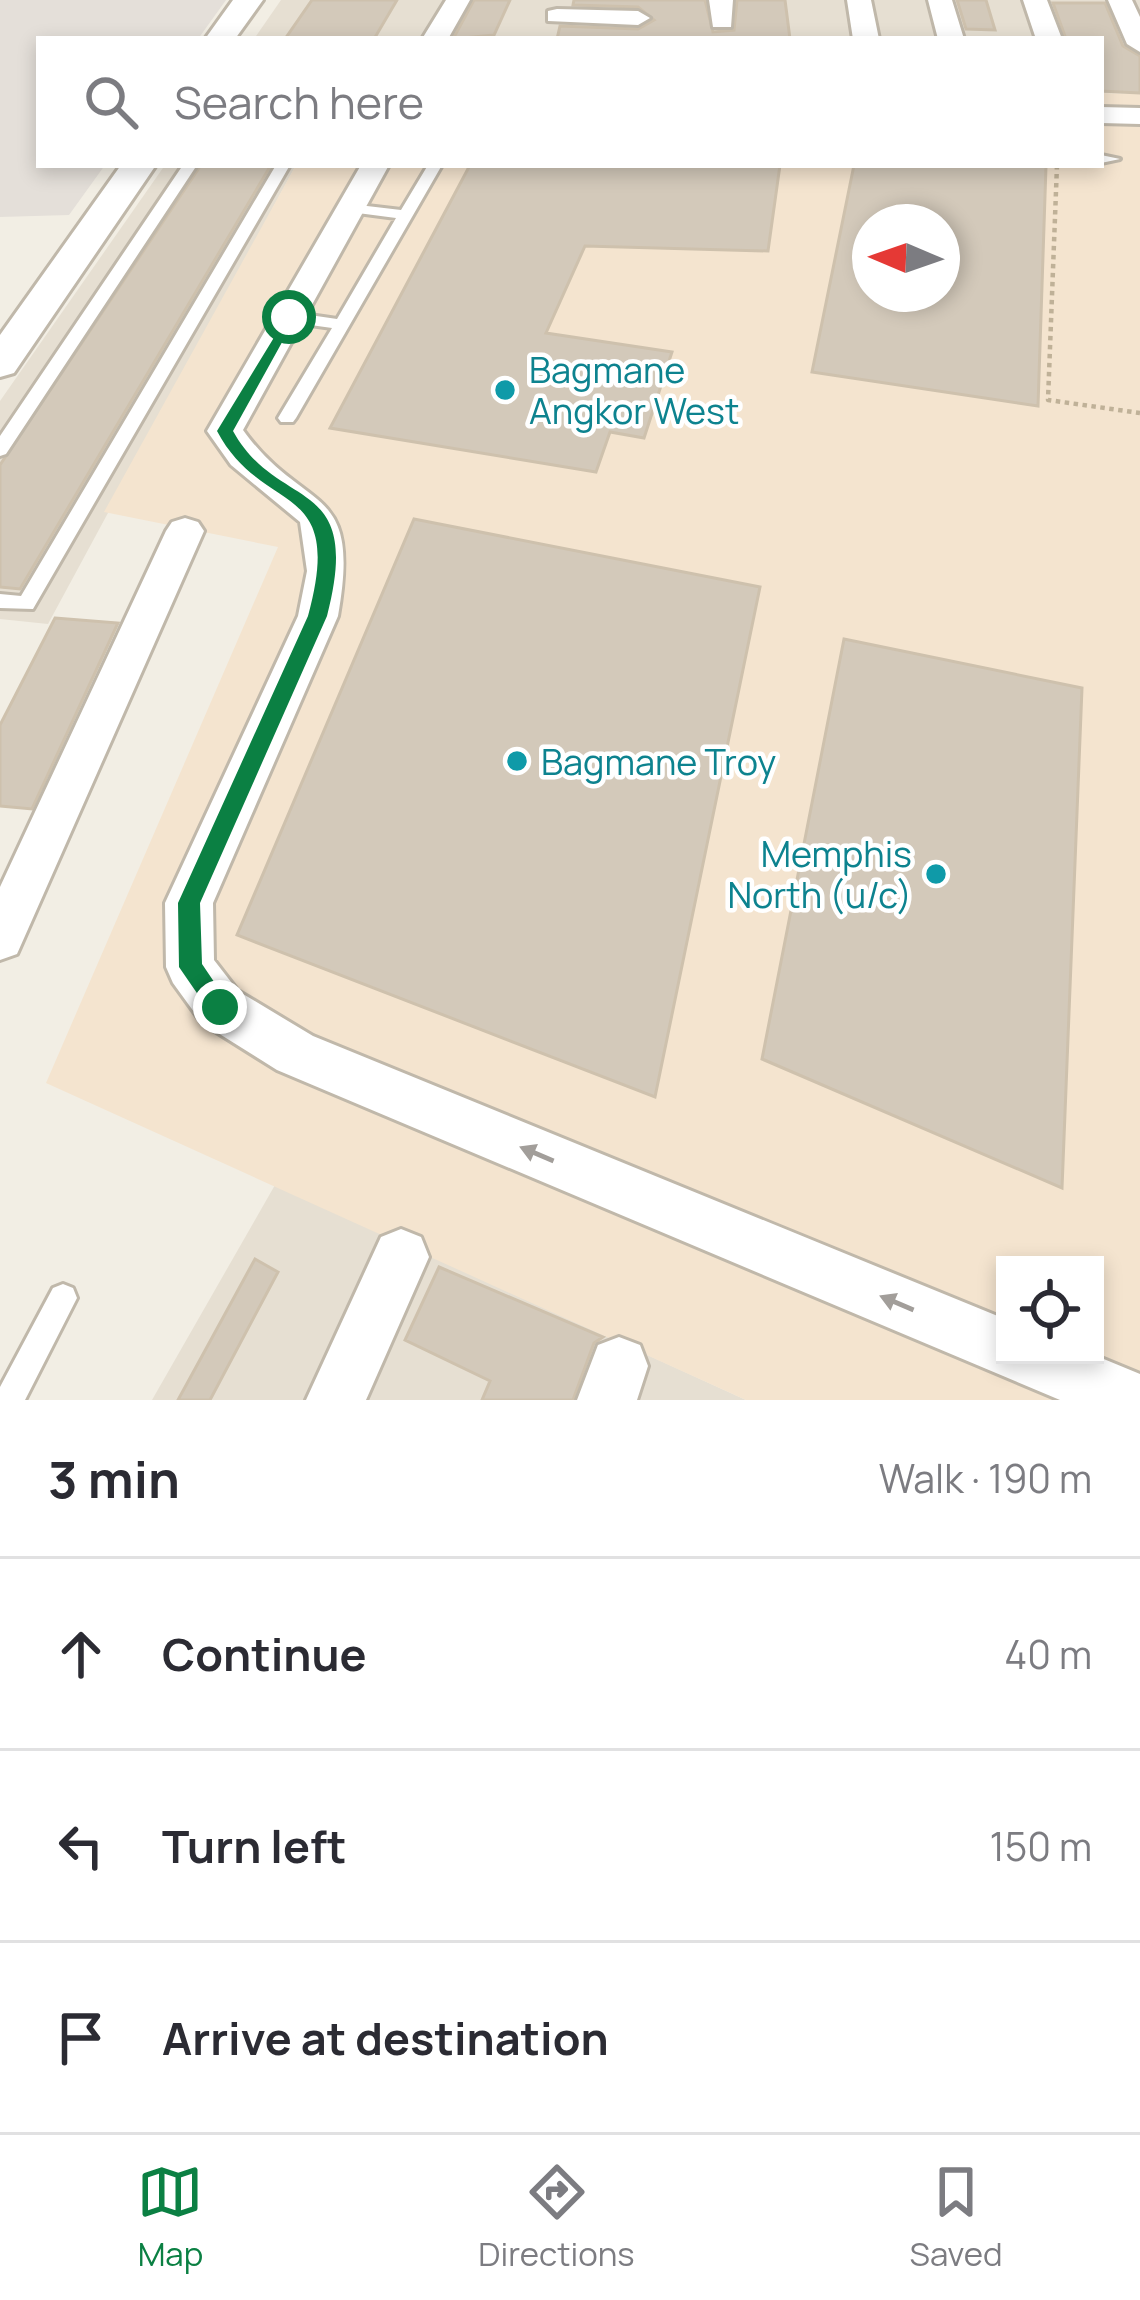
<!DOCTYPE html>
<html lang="en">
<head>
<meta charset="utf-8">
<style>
	body { margin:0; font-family:Manrope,sans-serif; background:#f2f2f3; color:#2b2b33 }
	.controls { position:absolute; right:36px; bottom:36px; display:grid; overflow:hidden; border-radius:0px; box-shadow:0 6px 18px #0003 }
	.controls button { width:108px; height:108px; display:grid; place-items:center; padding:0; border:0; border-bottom:3px solid #e1e1e2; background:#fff; color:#2b2b33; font:60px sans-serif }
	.compass { position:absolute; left:852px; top:204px; width:108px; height:108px; border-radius:50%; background:#fff; box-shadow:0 6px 18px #0003; rotate:272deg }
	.stop { position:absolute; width:36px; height:36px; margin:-27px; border:9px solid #0b8043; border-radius:50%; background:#fff }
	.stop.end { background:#0b8043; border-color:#fff; box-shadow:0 3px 12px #0008 }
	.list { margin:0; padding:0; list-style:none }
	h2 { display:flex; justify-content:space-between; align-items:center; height:156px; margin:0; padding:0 48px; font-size:51px }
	h2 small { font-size:39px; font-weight:400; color:#7c7c81 }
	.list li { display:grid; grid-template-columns:78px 1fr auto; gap:36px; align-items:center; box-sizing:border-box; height:192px; padding:0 48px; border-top:3px solid #e1e1e2 }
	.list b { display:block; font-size:45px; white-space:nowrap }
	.list em { font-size:39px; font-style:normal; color:#7c7c81 }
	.icon { flex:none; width:66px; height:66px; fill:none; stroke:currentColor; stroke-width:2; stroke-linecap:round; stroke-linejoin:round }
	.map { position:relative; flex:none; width:1140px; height:1400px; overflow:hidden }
	.search { position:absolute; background:#fff; box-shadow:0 6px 18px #0003; left:36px; right:36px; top:36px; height:132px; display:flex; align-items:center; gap:30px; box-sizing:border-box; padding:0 42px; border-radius:0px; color:#7c7c81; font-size:45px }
	.sheet { height:732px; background:#fff }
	nav { display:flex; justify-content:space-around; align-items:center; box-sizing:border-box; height:168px; border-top:3px solid #e1e1e2; background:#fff; font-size:33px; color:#7c7c81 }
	nav a { display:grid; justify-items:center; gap:6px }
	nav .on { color:#0b8043 }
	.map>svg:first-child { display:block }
	.residential { fill:#e6dfd2 }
	.commercial { fill:#f4e4cf; fill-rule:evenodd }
	.industrial { fill:#e4dfd9 }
	.building { fill:#d3c9ba; stroke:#cec1ad; stroke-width:3; fill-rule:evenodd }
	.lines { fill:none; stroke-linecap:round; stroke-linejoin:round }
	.service-casing { stroke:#c0b8aa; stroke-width:6 }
	.minor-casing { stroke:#c0b8aa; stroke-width:6 }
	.tertiary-casing { stroke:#c0b8aa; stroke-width:6 }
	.path { stroke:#bfb198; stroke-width:4.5; stroke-dasharray:4.5 4.5; stroke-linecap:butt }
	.service { fill:#fff; fill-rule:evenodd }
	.minor { fill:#fff; fill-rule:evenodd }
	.tertiary { fill:#fff; fill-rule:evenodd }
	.oneway { fill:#a29e9a }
	.route { fill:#0b8043 }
	.culture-dot { fill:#0f9aa8; stroke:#fff; stroke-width:4.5 }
	.labels { text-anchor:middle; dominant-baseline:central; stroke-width:9; stroke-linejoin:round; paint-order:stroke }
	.culture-label { font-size:36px; fill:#0d838f; stroke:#fff; text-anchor:start }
</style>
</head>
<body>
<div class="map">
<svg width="1140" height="1400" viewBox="0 0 1140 1400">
	<rect width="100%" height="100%" fill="#f2eee4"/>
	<path class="residential" d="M281 0H1140V94L1101 93V39H254Z
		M165 165H296L48 624 0 619V401Z
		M275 1185 746 1400H152Z"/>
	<path class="commercial" d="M1101 93 1140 94V1400H746L46 1083 278 547 104 512 296 165H1101ZM870 222H942V294H870ZM1005 1265H1095V1355H1005Z"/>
	<path class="industrial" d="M0 0H226L198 39H39V165H105L69 215 0 217Z"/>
	<path class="building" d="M312 0H397L374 39H285Z
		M474 0H510L494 35 453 39Z
		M574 0H705L713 32 734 30 737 0H785L790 39H557L560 26 638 29 654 20 638 7 573 5Z
		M957 0H986L995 30 966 29Z
		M1053 3H1105L1123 46 1140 56V93L1101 91V39H1066Z
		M201 165H271L20 589 0 587V465Z
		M470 165H780L768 251 585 246 546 333 672 352 644 438 610 432 596 472 330 428Z
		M854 165 1046 166 1038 406 812 372ZM870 222H942V294H870Z
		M414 519 760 587 655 1097 237 935Z
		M55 618 118 623 32 809 0 806V725Z
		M844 639 1082 688 1062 1188 762 1059Z
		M255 1259 278 1272 210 1400H178Z
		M439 1267 603 1337 594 1343 573 1400H482L490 1381 405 1340Z"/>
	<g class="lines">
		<g class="service-casing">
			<path id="service" d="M1101 155 1120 159 1101 163Z
				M183 165H197L6 454 0 456V436Z
				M276 165H290L33 609 0 608V594L21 596Z
				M428 165H442L296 418 293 422H281L278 418 332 328 289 322 281 317 289 312 337 319 396 218 350 212 343 208 350 204 401 210Z
				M63 1284 73 1288 77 1298 25 1400H0V1387L53 1288Z"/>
		</g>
		<g class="minor-casing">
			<path id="minor" d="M446 0H470L448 39H422Z
				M709 0H733L731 27H713Z
				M847 0H871L879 39H853Z
				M928 0H952L964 39H938Z
				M1023 0H1047L1062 39H1036Z
				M1108 0H1132L1140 17V52L1127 44Z
				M557 9 638 11 650 18 638 25 548 21V11Z
				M1101 107 1140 108V124L1101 123Z
				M361 165H389L243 430C305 516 362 480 338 616L213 903 214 960 238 991 313 1036 1005 1319V1355H1094L1140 1374V1400H1060L277 1070 202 1023 173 983 166 967 165 903 298 616 307 571 300 522 231 465 207 431Z
				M185 518 198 522 204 531 17 954 0 960V887L166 531 172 522Z
				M401 1229 421 1237 429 1257 366 1400H306L381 1237Z
				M619 1337 640 1345 648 1366 637 1400H577L598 1345Z"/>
		</g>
		<g class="tertiary-casing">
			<path id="tertiary" d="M233 0H263L235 39H205Z
				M121 165H156L14 373 0 377V335Z"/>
		</g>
		<path class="path" d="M1057 165 1048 400 1140 413"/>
		<use href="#service" class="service"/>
		<use href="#minor" class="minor"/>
		<use href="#tertiary" class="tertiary"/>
	</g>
	<defs><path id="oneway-solid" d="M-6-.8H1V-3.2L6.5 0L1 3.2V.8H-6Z" transform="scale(3)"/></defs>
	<g class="oneway">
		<use href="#oneway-solid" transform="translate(537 1154) rotate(-157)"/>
		<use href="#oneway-solid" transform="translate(897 1303) rotate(-157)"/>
	</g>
	<path class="route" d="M289 313 296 317 233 431C278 513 364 473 327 616L200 903 202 964 231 1007 220 1018 212 1015 179 967 178 903 308 616C346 477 263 518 217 431Z"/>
	<g class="culture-dot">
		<circle cx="505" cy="390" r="12"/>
		<circle cx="517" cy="761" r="12"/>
		<circle cx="936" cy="874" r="12"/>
	</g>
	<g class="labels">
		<g class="culture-label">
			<text x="529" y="369">Bagmane<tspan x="529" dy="41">Angkor West</tspan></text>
			<text x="541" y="761">Bagmane Troy</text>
			<text x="912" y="853" text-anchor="end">Memphis<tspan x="912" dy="41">North (u/c)</tspan></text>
		</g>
	</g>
</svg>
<div class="controls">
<button><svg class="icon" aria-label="locate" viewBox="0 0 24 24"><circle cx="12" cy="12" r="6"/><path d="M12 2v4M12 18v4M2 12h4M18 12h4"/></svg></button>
</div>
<svg class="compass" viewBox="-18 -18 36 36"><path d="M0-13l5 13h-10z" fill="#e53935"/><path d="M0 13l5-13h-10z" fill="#7c7c81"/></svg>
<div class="stop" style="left:289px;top:317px"></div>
<div class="stop end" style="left:220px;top:1007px"></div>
<div class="search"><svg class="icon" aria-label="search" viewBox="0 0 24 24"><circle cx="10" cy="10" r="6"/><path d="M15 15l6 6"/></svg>Search here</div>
</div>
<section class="sheet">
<h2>3 min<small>Walk · 190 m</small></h2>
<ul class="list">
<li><svg class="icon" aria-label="ahead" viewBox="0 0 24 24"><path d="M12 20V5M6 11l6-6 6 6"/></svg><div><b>Continue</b></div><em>40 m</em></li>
<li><svg class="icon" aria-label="left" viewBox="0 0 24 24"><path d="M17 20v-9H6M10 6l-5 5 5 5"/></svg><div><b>Turn left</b></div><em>150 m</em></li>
<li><svg class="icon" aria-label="arrive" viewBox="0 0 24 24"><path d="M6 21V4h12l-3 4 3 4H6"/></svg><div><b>Arrive at destination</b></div></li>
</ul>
</section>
<nav>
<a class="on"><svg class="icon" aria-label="map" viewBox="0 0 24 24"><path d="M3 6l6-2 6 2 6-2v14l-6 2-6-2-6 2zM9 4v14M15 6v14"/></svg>Map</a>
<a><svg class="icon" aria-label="directions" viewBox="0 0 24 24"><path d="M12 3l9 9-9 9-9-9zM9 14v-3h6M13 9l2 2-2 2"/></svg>Directions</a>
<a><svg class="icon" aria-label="saved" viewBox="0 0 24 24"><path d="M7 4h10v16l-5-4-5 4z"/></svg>Saved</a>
</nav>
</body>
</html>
